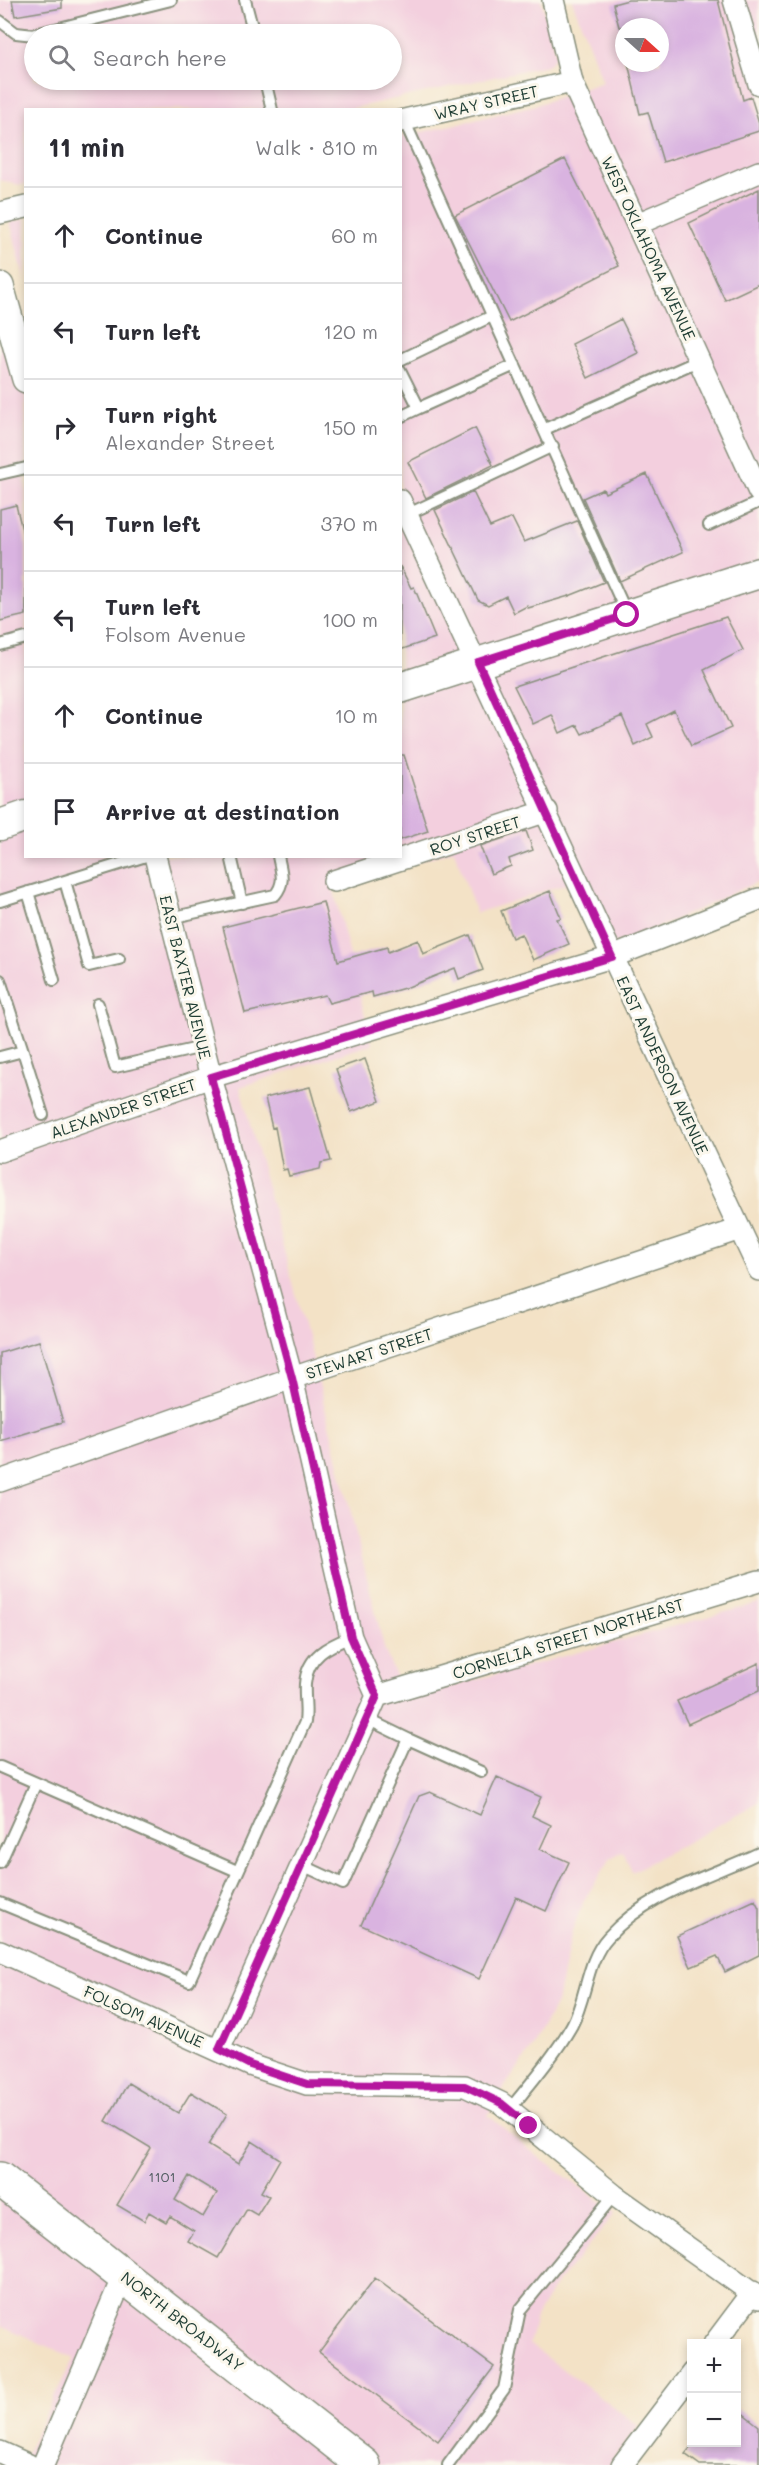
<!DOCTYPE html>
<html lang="en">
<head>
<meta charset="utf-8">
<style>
	body { margin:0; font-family:Mali,sans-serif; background:#f2f2f3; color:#2b2b33 }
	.controls { position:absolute; right:18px; bottom:18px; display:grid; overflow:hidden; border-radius:0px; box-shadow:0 3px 9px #0003 }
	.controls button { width:54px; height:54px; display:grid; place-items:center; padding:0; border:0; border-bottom:2px solid #e1e1e2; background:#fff; color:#2b2b33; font:30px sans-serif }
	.compass { position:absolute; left:615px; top:18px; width:54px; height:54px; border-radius:50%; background:#fff; box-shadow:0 3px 9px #0003; rotate:111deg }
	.stop { position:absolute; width:18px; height:18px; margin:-14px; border:4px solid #b5179e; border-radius:50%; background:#fff }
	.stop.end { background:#b5179e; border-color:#fff; box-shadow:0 2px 6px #0008 }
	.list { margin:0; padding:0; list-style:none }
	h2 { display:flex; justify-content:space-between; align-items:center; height:78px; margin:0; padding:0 24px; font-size:26px }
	h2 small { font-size:20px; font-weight:400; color:#7c7c81 }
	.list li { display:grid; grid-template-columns:39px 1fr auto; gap:18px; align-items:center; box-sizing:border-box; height:96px; padding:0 24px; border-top:2px solid #e1e1e2 }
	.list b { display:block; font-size:22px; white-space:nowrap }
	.list p { margin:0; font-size:20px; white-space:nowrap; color:#7c7c81 }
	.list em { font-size:20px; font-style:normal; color:#7c7c81 }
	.icon { flex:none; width:33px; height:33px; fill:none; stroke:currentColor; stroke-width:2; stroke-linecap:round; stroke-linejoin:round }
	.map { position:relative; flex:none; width:759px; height:2465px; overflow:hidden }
	.search { position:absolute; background:#fff; box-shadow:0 3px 9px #0003; left:24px; top:24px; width:378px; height:66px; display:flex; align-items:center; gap:15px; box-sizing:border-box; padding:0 21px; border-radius:33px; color:#7c7c81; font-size:22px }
	.panel { position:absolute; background:#fff; box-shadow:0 3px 9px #0003; left:24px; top:108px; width:378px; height:750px; border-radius:0px }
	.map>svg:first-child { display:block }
	.built { fill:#f3cfde; fill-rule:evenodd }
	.building { fill:#d9b3e0; fill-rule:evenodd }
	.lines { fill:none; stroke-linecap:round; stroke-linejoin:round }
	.service-casing { stroke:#89907d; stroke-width:14 }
	.minor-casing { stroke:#89907d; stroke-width:24 }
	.tertiary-casing { stroke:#89907d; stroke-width:30 }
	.secondary-casing { stroke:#89907d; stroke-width:33 }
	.primary-casing { stroke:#89907d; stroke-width:36 }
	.service { stroke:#fff; stroke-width:10 }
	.minor { stroke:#fff; stroke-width:21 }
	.tertiary { stroke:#fff; stroke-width:27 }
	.secondary { stroke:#fff; stroke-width:30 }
	.primary { stroke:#fff; stroke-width:33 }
	.route { stroke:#b5179e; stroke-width:8 }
	.labels { text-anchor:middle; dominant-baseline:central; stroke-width:6; stroke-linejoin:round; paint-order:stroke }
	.number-label { font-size:14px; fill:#4e5a5f }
	.street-label { font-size:16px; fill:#1f3d34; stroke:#fbf7ec }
</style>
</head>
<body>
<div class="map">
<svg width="759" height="2465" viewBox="0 0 759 2465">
	<rect width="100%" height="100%" fill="#fbf7ec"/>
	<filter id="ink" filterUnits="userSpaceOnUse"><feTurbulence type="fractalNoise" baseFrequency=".0167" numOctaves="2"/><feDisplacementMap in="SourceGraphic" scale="12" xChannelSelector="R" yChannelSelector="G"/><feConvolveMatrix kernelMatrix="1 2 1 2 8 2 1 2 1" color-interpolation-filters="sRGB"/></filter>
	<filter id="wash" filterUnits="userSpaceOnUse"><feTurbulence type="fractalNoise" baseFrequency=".008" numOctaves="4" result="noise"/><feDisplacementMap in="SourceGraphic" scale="24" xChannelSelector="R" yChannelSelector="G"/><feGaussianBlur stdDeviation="1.35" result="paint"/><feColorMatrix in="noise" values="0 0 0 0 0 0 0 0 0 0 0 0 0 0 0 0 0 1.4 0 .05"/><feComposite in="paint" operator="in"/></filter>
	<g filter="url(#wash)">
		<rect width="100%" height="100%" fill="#f3e2c6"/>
		<path class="built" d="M0 0H541L556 56 548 65 349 109 26 110 25 184 20 185 0 180ZM34 34H392V80H34Z
			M572 0H759V881L635 938 598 947 566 884 476 913 454 850 333 888 372 1044 240 1087 310 1347 385 1651 406 1699 759 1603V1803L632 1872 623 1851 611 1858 584 1900 572 1931 557 2002 532 2048 503 2089 488 2115 541 2159 616 2213 553 2288 536 2317 529 2344 639 2426 609 2465H20L74 2358 0 2325V339L25 332 26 856H400L401 137 536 105 603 82ZM624 27H660V63H624Z
			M25 219H26L25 280 10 222Z"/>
		<g id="blocks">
			<path class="building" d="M12 0H62V8L15 16Z
				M628 0H718L743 100 751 97 759 123V131L663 162 648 112 640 114 628 63H660V27H619L613 4Z
				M565 159 619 266 509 322 455 215Z
				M759 189V284L725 300 689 223Z
				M621 319 638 353 588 378 572 344Z
				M475 428 493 465 426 498 408 462Z
				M647 474 683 552 620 581 583 498 603 489 605 493Z
				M473 492 490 527 512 518 524 542 577 521 604 582 569 596 528 608 527 606 514 613 506 596 488 605 478 600 435 510Z
				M16 505 26 546V615L0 621V509Z
				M400 566 411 588 414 587 435 638 400 650Z
				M726 617 743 650 704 670 731 728 691 746 674 710 647 724 653 737 635 746 622 716 582 734 577 725 560 733 552 715 533 724 514 686Z
				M400 755H404L428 831 400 840Z
				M526 831 533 850 509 859 511 866 491 874 480 846Z
				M550 891 561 918 557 919 569 944 533 960 521 934 512 938 501 911Z
				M323 902 338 961 387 947 388 952 418 940 423 954 470 935 483 970 459 979 455 968 408 987 373 997 372 992 329 1003 325 995 245 1013 223 927Z
				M365 1059 380 1101 351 1112 336 1069Z
				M310 1087 331 1161 321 1163 320 1169 289 1176 287 1169 283 1170 275 1127 272 1128 265 1098Z
				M39 1341 63 1422 0 1441V1353Z
				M759 1663V1691L688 1724 677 1701Z
				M497 1777 541 1797 532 1816 551 1825 540 1849 569 1862 546 1911 516 1897 479 1979 361 1925 419 1796 430 1792 480 1815Z
				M755 1900 759 1908V1955L725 1972 717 1956 691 1967 677 1936Z
				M128 2083 178 2113 191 2092 227 2114 208 2145 238 2164 252 2141 280 2159 261 2192 269 2196 257 2215 247 2209 218 2258 188 2241 194 2231 170 2216 166 2222 149 2212 144 2221 117 2205 151 2148 106 2121ZM189 2176 217 2193 203 2217 175 2200Z
				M375 2278 494 2367 438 2441 319 2352Z
				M736 2408 759 2426V2465H700L685 2454 695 2442H736Z"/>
		</g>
	</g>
	<g filter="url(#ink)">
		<use href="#blocks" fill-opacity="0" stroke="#89907d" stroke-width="1.5"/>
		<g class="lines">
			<g class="service-casing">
				<path id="service" d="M245 0 254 34
					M0 21 16 33 34 35
					M35 34 171 0
					M265 80 272 110
					M404 120 626 612
					M400 360 492 316
					M400 370 419 408 400 417
					M419 408 515 365
					M545 429 700 360
					M0 474 26 468
					M404 516 553 446
					M709 525 759 502
					M0 645 26 638
					M231 856 242 903
					M65 881 89 966 119 959
					M28 892 54 980
					M0 901 146 856
					M170 918 275 895C286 882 281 872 278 856
					M0 980 23 1051
					M98 1004 115 1067 203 1047
					M0 1057 23 1051 43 1115
					M408 1739 481 1772
					M0 1767 237 1871
					M0 1863 36 1783
					M302 1865 343 1884 408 1739 367 1719
					M0 1903 189 1981 305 1722C307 1709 304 1697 305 1684 307 1656 328 1646 351 1637
					M509 2110C531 2083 555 2055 572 2025 587 1997 586 1961 608 1937 647 1893 708 1877 759 1853
					M448 2465 504 2389 520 2310 614 2195"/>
			</g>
			<g class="minor-casing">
				<path id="minor" d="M553 0 572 82 759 492
					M734 0 759 84
					M400 121 572 82
					M0 213 26 207
					M637 224 759 172
					M400 500C522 756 638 1014 759 1270
					M155 856 211 1077 292 1378 351 1637 377 1696 219 2050
					M334 881 547 811
					M0 1151 211 1077 612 957 759 899
					M0 1481 292 1378 740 1229
					M377 1696 759 1581
					M0 1951 250 2065 307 2084 465 2086 501 2103 614 2195 759 2298
					M714 2344 753 2292
					M0 2452 29 2465
					M43 2465 124 2274
					M622 2465 692 2373"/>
			</g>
			<g class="tertiary-casing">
				<path id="tertiary" d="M0 286 26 379"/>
			</g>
			<g class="secondary-casing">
				<path id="secondary" d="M400 688 759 573
					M0 825 26 816"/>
			</g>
			<g class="primary-casing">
				<path id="primary" d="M0 2179 364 2465"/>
			</g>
			<use href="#service" class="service"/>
			<use href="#minor" class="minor"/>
			<use href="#tertiary" class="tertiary"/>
			<use href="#secondary" class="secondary"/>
			<use href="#primary" class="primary"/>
		</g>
	</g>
	<g class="lines" filter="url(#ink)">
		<path class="route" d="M529 2126 501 2103 465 2086 307 2084 250 2065 219 2049 377 1696 351 1637 292 1378 211 1077 612 957 478 662 627 615"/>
	</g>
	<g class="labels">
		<g class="number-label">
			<text x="162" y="2176">1101</text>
		</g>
		<g class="street-label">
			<text transform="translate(486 102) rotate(-13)">WRAY STREET</text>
			<text transform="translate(649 248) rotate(65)">WEST OKLAHOMA AVENUE</text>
			<text transform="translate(475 835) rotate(-18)">ROY STREET</text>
			<text transform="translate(186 977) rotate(76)">EAST BAXTER AVENUE</text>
			<text transform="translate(663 1065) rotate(65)">EAST ANDERSON AVENUE</text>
			<text transform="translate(123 1108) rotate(-19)">ALEXANDER STREET</text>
			<text transform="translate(369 1353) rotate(-18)">STEWART STREET</text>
			<text transform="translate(568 1638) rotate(-17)">CORNELIA STREET NORTHEAST</text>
			<text transform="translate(144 2016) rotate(24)">FOLSOM AVENUE</text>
			<text transform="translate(183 2321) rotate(38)">NORTH BROADWAY</text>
		</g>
	</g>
</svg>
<div class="controls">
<button>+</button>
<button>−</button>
</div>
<svg class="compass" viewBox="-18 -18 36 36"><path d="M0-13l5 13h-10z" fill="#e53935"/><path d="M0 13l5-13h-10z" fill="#7c7c81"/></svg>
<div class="stop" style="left:627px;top:615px"></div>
<div class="stop end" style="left:529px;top:2126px"></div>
<div class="search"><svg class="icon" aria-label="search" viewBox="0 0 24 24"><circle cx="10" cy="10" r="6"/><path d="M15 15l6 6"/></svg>Search here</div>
<section class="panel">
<h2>11 min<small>Walk · 810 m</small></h2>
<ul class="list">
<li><svg class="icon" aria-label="ahead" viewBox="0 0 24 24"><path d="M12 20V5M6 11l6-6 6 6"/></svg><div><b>Continue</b></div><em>60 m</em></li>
<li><svg class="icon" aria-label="left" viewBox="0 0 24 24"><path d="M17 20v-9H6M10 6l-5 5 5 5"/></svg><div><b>Turn left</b></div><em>120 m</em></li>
<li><svg class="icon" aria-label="right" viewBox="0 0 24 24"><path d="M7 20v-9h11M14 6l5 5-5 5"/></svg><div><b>Turn right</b><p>Alexander Street</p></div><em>150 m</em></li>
<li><svg class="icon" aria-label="left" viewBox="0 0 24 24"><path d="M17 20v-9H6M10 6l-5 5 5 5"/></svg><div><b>Turn left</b></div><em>370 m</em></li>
<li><svg class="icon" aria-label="left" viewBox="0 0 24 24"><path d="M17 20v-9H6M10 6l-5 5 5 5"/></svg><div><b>Turn left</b><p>Folsom Avenue</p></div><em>100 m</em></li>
<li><svg class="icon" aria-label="ahead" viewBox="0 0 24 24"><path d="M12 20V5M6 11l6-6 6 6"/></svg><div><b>Continue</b></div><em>10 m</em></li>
<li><svg class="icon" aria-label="arrive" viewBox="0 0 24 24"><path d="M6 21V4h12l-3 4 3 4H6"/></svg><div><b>Arrive at destination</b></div></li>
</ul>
</section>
</div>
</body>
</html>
